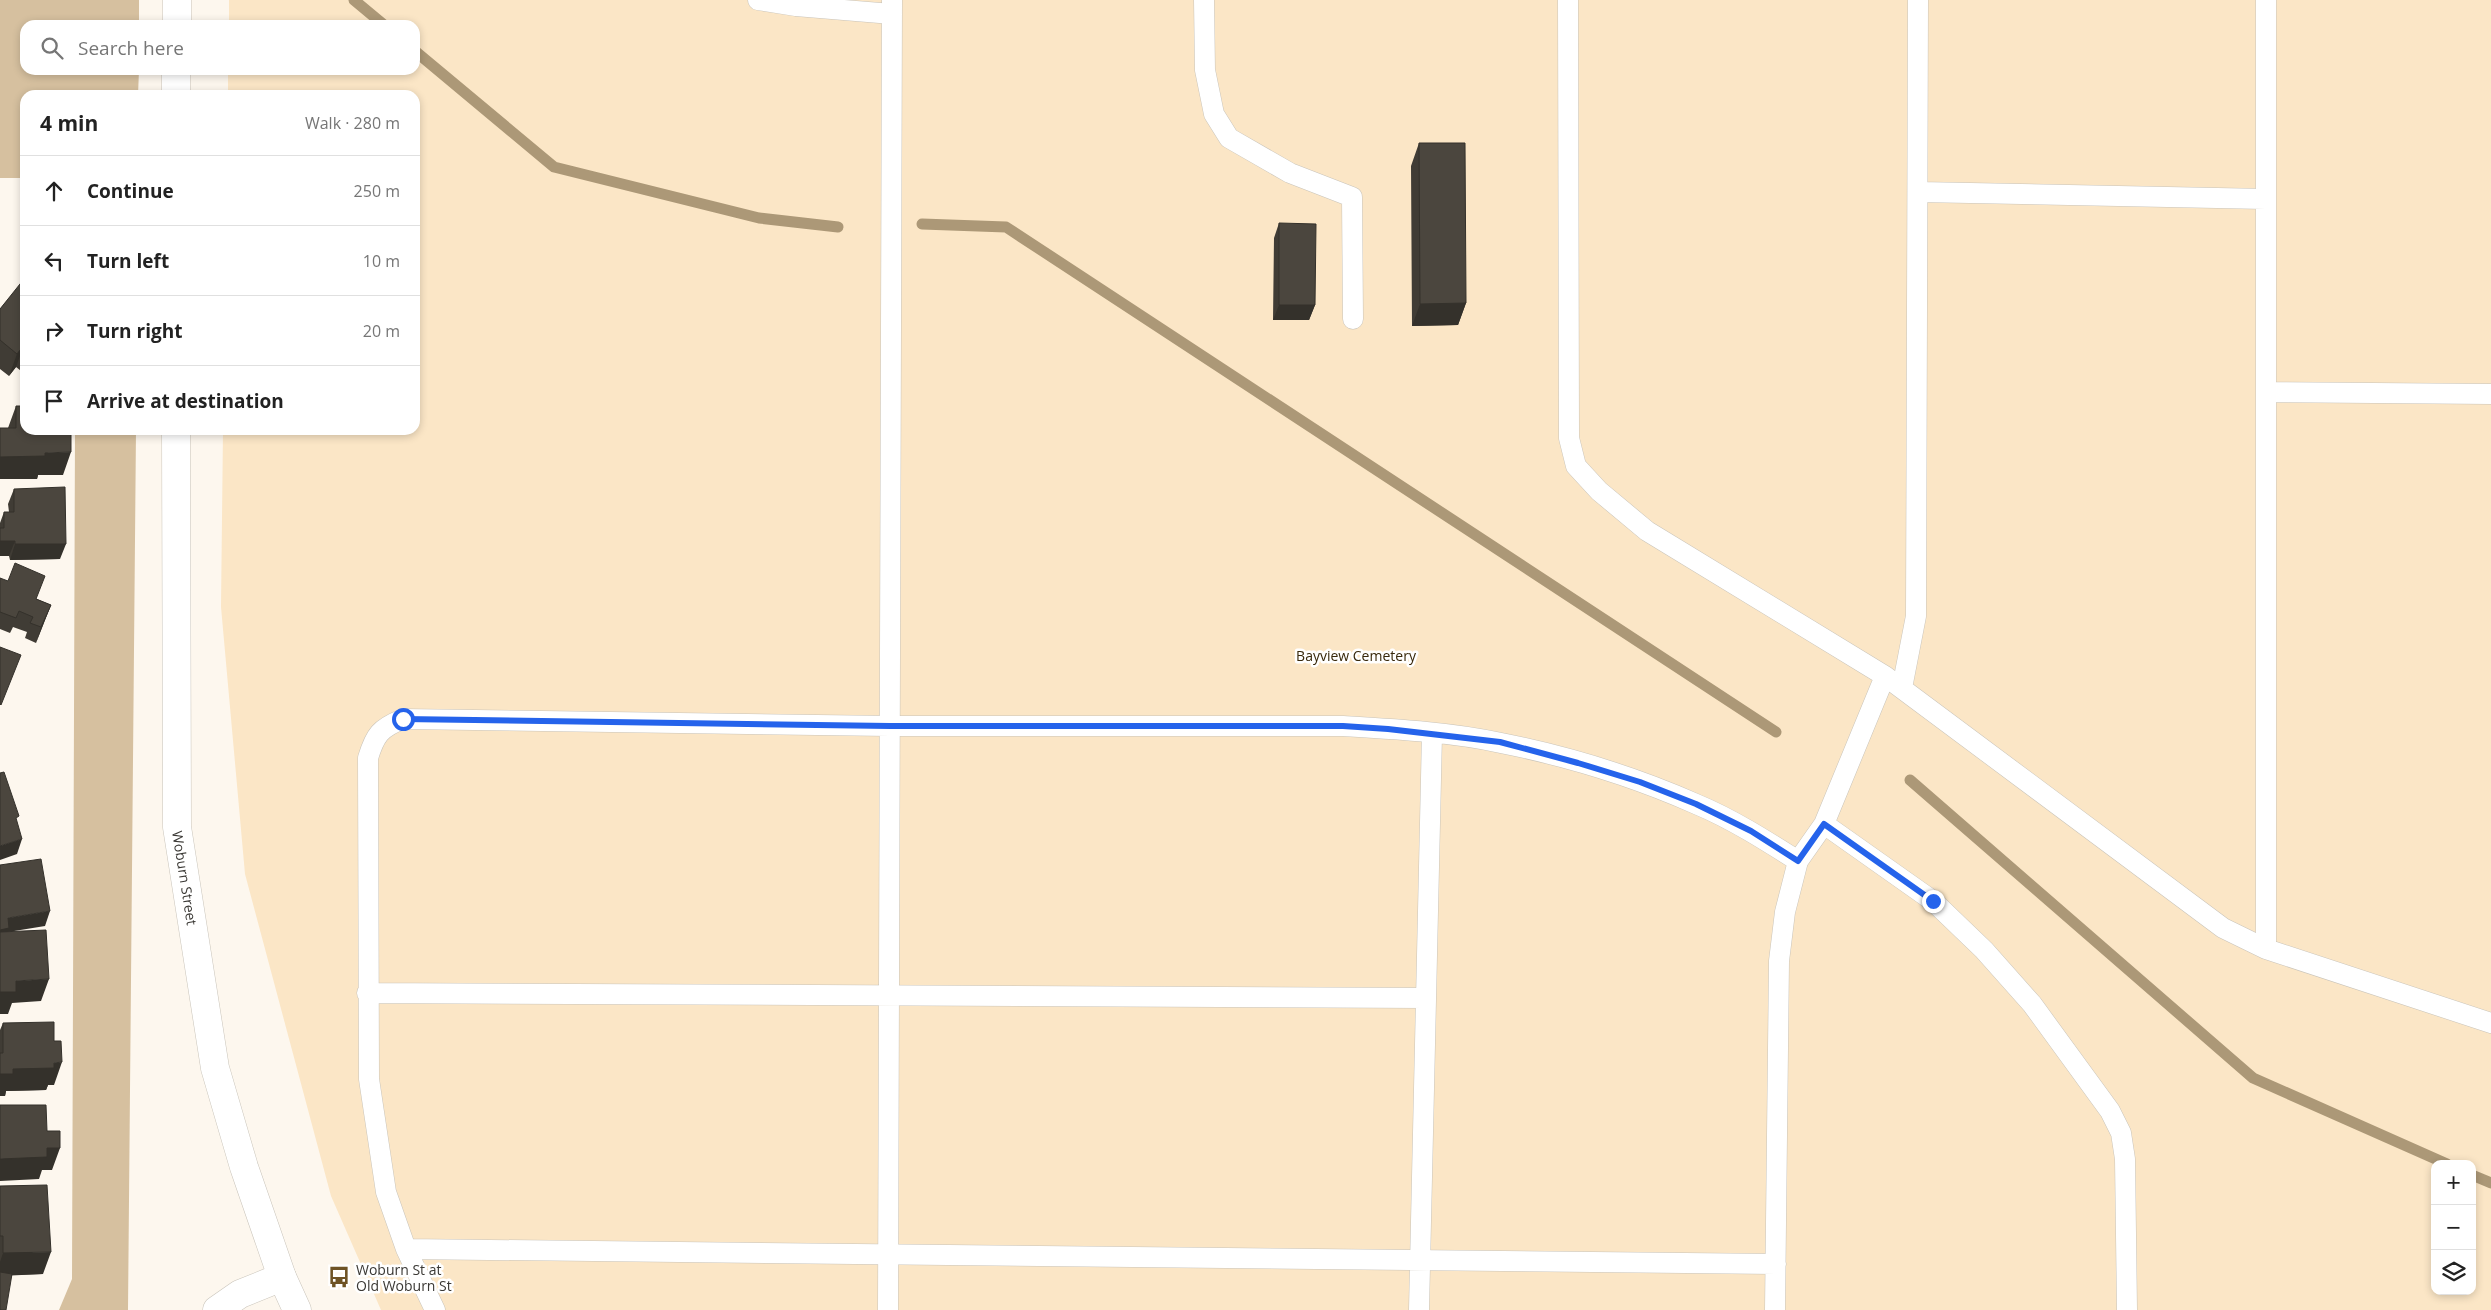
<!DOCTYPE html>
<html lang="en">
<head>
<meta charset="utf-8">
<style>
	body { margin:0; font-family:"Open Sans",sans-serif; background:#f2f2f2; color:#222 }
	.controls { position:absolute; right:15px; bottom:15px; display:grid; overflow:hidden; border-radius:10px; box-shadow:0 2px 8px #0003 }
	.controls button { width:45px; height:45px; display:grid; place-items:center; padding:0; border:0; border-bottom:1px solid #e0e0e0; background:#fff; color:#222; font:25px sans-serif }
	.stop { position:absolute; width:15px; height:15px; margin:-11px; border:4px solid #2563eb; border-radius:50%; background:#fff }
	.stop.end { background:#2563eb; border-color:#fff; box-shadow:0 1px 5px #0008 }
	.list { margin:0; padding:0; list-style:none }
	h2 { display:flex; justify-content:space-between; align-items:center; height:65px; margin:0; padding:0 20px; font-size:21px }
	h2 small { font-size:16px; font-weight:400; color:#767676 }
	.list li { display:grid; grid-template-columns:32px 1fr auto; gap:15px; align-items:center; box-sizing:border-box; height:70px; padding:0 20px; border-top:1px solid #e0e0e0 }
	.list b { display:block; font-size:19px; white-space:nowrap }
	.list em { font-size:16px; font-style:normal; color:#767676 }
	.icon { flex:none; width:28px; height:28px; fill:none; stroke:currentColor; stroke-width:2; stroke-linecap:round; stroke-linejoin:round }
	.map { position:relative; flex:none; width:2491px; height:1310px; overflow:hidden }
	.search { position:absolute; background:#fff; box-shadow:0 2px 8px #0003; left:20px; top:20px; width:400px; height:55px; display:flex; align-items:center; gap:12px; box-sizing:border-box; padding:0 18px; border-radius:15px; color:#767676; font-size:19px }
	.panel { position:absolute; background:#fff; box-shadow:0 2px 8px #0003; left:20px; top:90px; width:400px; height:345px; border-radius:15px }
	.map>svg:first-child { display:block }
	.green { fill:#fbe6c6; fill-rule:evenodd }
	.forest { fill:#d6c09f }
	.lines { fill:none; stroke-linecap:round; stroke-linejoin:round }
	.stream { stroke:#ac9877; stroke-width:11 }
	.lane-casing { stroke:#c9c4ba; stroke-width:21 }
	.street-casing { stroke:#c9c4ba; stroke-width:29 }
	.secondary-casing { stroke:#c9c4ba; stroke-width:29 }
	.lane { stroke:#fff; stroke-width:20 }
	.street { stroke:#fff; stroke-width:28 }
	.secondary { stroke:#fff; stroke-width:28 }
	.wall { fill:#403c35 }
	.shaded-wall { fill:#34312b }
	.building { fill:#4b463e; stroke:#34312b }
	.route { stroke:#2563eb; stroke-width:6 }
	.labels { text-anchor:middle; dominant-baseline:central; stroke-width:5; stroke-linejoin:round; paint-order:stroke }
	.park-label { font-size:14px; fill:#38280b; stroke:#fff }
	.street-label { font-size:14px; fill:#3a3834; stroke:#fff }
	.poi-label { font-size:14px; fill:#3a3834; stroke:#fff; text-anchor:start }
</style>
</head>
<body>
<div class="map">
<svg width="2491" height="1310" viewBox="0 0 2491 1310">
	<rect width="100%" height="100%" fill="#fdf7ee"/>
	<path class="green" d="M229 0H2491V1310H381L331 1196 245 874 221 607 223 430H415V95H228V70H415V25H229ZM2435 1164H2472V1291H2435Z"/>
	<path class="forest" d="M0 0H139V25H25V70H139L138 95H25V178H0Z
		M75 430H136L128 1310H59L72 1279Z"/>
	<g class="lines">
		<path class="stream" d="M354 0 384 25
			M415 51 554 167 759 218 838 227
			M922 224 1006 227 1776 732
			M1910 780 2253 1078 2447 1164
			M2472 1175 2491 1183"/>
		<g class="lane-casing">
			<path id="lane" d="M758 0 796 6 892 14
				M1204 0 1205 70 1214 114 1229 138 1290 173 1352 197 1353 319
				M1568 0 1569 438 1576 466 1599 491 1647 531 1885 676 2223 928 2266 949 2491 1023
				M1919 192 2266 199
				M2266 392 2491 394
				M1902 688 1916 616 1918 0
				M1824 824 1933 901 1984 950 2032 1004 2110 1111 2121 1133 2125 1159 2127 1310
				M2266 949V0
				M367 993 1426 998
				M406 1249 1776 1264
				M435 1310 406 1249 386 1192 369 1079 368 758C375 735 380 728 403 719L890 726H1343C1393 729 1451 732 1501 743 1566 756 1635 777 1696 804 1732 819 1765 840 1798 861
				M888 1310 892 0
				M1419 1310 1432 734
				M1775 1310 1779 961 1785 912 1798 861 1824 824 1885 676"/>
		</g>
		<g class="street-casing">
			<path id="street" d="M217 1310 240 1294 282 1277"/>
		</g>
		<g class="secondary-casing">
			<path id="secondary" d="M177 25V0
				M176 95V70
				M176 430 177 827 215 1068 244 1167 282 1277 297 1310"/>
		</g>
		<use href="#lane" class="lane"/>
		<use href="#street" class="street"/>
		<use href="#secondary" class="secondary"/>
	</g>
	<path class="wall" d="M1419 143 1466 303 1458 325 1412 326 1411 166Z
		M1279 223 1315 305 1309 320H1273L1274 238Z
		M25 279V374L16 367 9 376 0 369V309Z
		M16 406 63 475H38L37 479H0V428H8Z
		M14 489 60 559 10 560 9 556H0V523L4 512H9L8 504Z
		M0 578 37 599 51 605 36 643 25 638 27 632 13 627 10 633 0 629Z
		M3 1023 54 1085H48L46 1090 6 1091 5 1096H0V1030Z
		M0 1186 43 1274 12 1275 0 1310Z"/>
	<path class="shaded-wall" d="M1466 303 1458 325 1412 326 1420 304Z
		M1279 305H1315L1309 320H1273Z
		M24 345 16 367 9 376 17 354Z
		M71 452 63 475H38L37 479H0V457L45 453Z
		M0 541H15L9 556H0Z
		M15 544H66L60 559 10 560Z
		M51 605 45 620 36 643 41 627Z
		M22 839 17 854 0 860V846Z
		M50 911 45 926 8 932 0 944V930L8 918Z
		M49 979 41 1001 12 1003 8 1014H0V992L16 981Z
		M62 1062 54 1085H48L46 1090 6 1091 5 1096H0V1074L13 1069Z
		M47 1148H60L52 1170H42L39 1179 0 1181V1159Z
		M51 1252 43 1274 0 1276V1262L3 1253Z"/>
	<path class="building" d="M1419 143H1465L1466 303 1420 304Z
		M1279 223 1316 224 1315 305H1279Z
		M24 279 25 346 24 345 17 354 0 340V309Z
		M16 406H25V430H71V452L45 453V456L0 457V428H16Z
		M65 487 66 544H15V541H0V528H4V512H14V489Z
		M15 563 45 576 36 599 51 605 41 627 30 623 33 617 19 611 16 618 0 612V578L8 581Z
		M0 647 21 655 1 705 0 704Z
		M4 772 19 816 16 818 22 839 0 846V773Z
		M41 859 50 911 8 918 9 928 0 930V865Z
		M46 930 49 979 16 981V992H0V932Z
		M54 1022V1041H61L62 1062 54 1063V1068L13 1069V1074H0V1053H3V1023Z
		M0 1105H46L47 1131H60V1148H47V1157L0 1159Z
		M47 1185 51 1252 3 1253V1236H0V1186Z
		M0 1272 12 1274 6 1310H0Z"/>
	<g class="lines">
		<path class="route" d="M403 719 890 726H1343L1388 729 1500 742 1578 763 1640 782 1696 804 1751 831 1798 861 1824 824 1933 901"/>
	</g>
	<defs>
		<g id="bus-bare" transform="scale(1.725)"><path d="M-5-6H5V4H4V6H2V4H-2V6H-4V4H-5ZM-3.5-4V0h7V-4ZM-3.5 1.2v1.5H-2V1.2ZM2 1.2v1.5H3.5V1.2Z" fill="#6e5325" stroke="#fff" stroke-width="2.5" paint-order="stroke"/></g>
	</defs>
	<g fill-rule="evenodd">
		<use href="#bus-bare" x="339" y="1277"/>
	</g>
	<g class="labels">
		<g class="park-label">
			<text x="1356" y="655">Bayview Cemetery</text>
		</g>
		<g class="street-label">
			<text transform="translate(185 878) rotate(81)">Woburn Street</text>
		</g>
		<g class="poi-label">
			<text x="356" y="1269">Woburn St at<tspan x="356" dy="16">Old Woburn St</tspan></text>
		</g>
	</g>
</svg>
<div class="controls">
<button>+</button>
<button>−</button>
<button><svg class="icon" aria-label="layers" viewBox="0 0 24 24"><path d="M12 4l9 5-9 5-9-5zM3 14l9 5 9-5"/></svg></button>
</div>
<div class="stop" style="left:403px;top:719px"></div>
<div class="stop end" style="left:1933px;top:901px"></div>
<div class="search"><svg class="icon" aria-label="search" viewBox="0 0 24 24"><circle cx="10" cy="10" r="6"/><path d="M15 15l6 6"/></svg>Search here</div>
<section class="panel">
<h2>4 min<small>Walk · 280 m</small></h2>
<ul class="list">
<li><svg class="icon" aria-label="ahead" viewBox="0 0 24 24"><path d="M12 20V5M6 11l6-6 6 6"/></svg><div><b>Continue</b></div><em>250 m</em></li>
<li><svg class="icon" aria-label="left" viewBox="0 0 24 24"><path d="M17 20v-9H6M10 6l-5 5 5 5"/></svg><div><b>Turn left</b></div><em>10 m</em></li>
<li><svg class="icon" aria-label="right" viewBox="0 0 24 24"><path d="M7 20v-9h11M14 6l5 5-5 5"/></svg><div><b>Turn right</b></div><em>20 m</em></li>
<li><svg class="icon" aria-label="arrive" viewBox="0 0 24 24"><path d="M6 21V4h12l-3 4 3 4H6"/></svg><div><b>Arrive at destination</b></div></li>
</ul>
</section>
</div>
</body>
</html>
